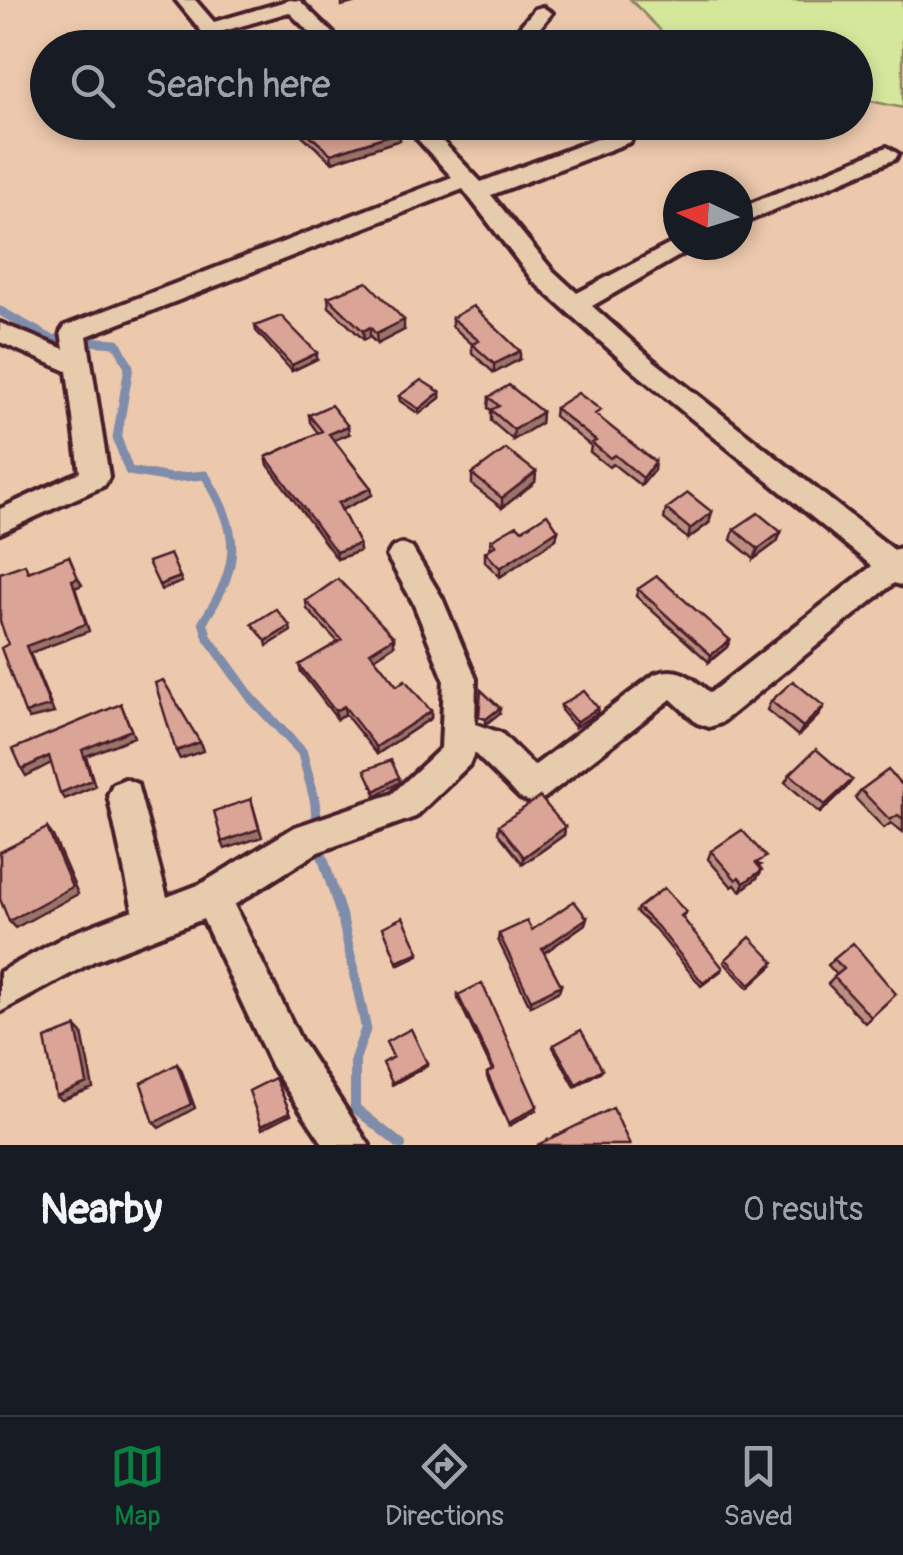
<!DOCTYPE html>
<html lang="en">
<head>
<meta charset="utf-8">
<style>
	body { margin:0; font-family:Pangolin,sans-serif; background:#20242c; color:#f1f3f6 }
	.compass { position:absolute; left:663px; top:170px; width:90px; height:90px; border-radius:50%; background:#171b24; box-shadow:0 5px 15px #0003; rotate:274deg }
	.list { margin:0; padding:0; list-style:none }
	h2 { display:flex; justify-content:space-between; align-items:center; height:130px; margin:0; padding:0 40px; font-size:42px }
	h2 small { font-size:32px; font-weight:400; color:#9ea1a6 }
	.icon { flex:none; width:55px; height:55px; fill:none; stroke:currentColor; stroke-width:2; stroke-linecap:round; stroke-linejoin:round }
	.map { position:relative; flex:none; width:903px; height:1145px; overflow:hidden }
	.search { position:absolute; background:#171b24; box-shadow:0 5px 15px #0003; left:30px; right:30px; top:30px; height:110px; display:flex; align-items:center; gap:25px; box-sizing:border-box; padding:0 35px; border-radius:55px; color:#9ea1a6; font-size:38px }
	.sheet { height:270px; background:#171b24 }
	nav { display:flex; justify-content:space-around; align-items:center; box-sizing:border-box; height:140px; border-top:2px solid #363941; background:#171b24; font-size:28px; color:#9ea1a6 }
	nav a { display:grid; justify-items:center; gap:5px }
	nav .on { color:#0b8043 }
	.map>svg:first-child { display:block }
	.green { fill:#d4e79b; stroke:#8f8363; stroke-width:2.5 }
	.lines { fill:none; stroke-linecap:round; stroke-linejoin:round }
	.stream-far1 { stroke:#7f8caa; stroke-width:9 }
	.stream { stroke:#7f8caa; stroke-width:10 }
	.minor-casing { stroke:#4a1f2b; stroke-width:8 }
	.minor { fill:#e6cbad; fill-rule:evenodd }
	.wall { fill:#bb8e81; stroke:#4a1f2b; stroke-width:2.5 }
	.shaded-wall { fill:#997469; stroke:#4a1f2b; stroke-width:2.5 }
	.building { fill:#daa596; stroke:#4a1f2b; stroke-width:2.5 }
</style>
</head>
<body>
<div class="map">
<svg width="903" height="1145" viewBox="0 0 903 1145">
	<rect width="100%" height="100%" fill="#ecc9ad"/>
	<filter id="ink" filterUnits="userSpaceOnUse"><feTurbulence type="fractalNoise" baseFrequency=".01" numOctaves="2"/><feDisplacementMap in="SourceGraphic" scale="20" xChannelSelector="R" yChannelSelector="G"/><feConvolveMatrix kernelMatrix="1 2 1 2 8 2 1 2 1" color-interpolation-filters="sRGB"/></filter>
	<g filter="url(#ink)">
		<path class="green" d="M631 0H903V108L856 98V48L700 47 663 33Z"/>
		<g class="lines">
			<path class="stream-far1" d="M0 311 51 339 117 343 129 367 117 438 129 471 171 478 205 475C241 534 241 564 203 622L208 638 226 663"/>
			<path class="stream" d="M224 660 252 699 302 752 315 801 319 846 343 921 366 1028 355 1059V1108L401 1145"/>
			<g class="minor-casing">
				<path id="minor" d="M176 0H195L214 22 290 0 300 1 348 48H326L289 12 210 35 203 33Z
					M542 7 552 13 538 30 543 48H523L518 29 535 9Z
					M402 122H424L481 182 607 135 596 122H619L633 137 630 142 491 195 552 270 577 293 678 240V245H698L592 306 654 361 894 550 903 547V586L894 583 721 723 709 727 697 723 671 699 544 798 532 803 520 798 474 753 469 765 415 817 318 852 234 905 300 1039 369 1145H324L272 1067 203 919 94 961 0 1012V972L70 934 133 910 108 795 113 784 125 779 137 784 167 897 201 884 295 827 392 794 441 748 444 679 413 602 387 556 392 548 402 544 412 548 442 598 476 679 475 724 501 733 534 766 655 674C679 665 692 678 710 693L872 566 636 373 534 282 463 189 87 336 109 477 105 485 0 533V509L80 472 67 371 0 342V323L64 349 61 332 65 326 452 177Z
					M887 147 898 154 895 159 738 225V209Z"/>
			</g>
			<use href="#minor" class="minor"/>
		</g>
		<path class="wall" d="M294 122H388L399 132 400 140 332 162 295 129Z
			M328 297 404 330 377 344 370 337 364 340 329 307Z
			M452 318 520 359 494 373 472 353V344L452 326Z
			M255 326 317 359 292 371 256 331Z
			M440 392V398L419 414 400 401 399 396Z
			M489 397 542 412 541 423 513 440 491 421V410L488 408Z
			M555 408 599 417 654 470 641 486 613 464 609 467 590 452 591 446 554 416Z
			M309 415 349 434 334 440 371 488 372 495 341 510 359 544 360 551 337 559 268 465 266 457 318 433 310 422Z
			M536 472 535 482 502 508 472 485V474Z
			M666 509 709 523 688 539 664 519Z
			M734 529 781 532 777 542 754 559 731 540Z
			M522 530H558L556 539 500 577 485 562V552L490 549 491 540Z
			M638 589 730 640 727 647 709 662 636 596Z
			M306 601 394 645 374 658 397 686 431 711V718L377 754 345 714 337 719 301 672 299 665 338 642 307 609Z
			M771 701 824 706 819 715 798 736 767 710Z
			M561 705 597 713 575 727 561 710Z
			M790 774 852 780 846 788 820 813 785 782Z
			M903 786V832L891 823 884 828 855 798 861 790Z
			M499 825 565 827 564 835 523 864 498 833Z
			M711 851 761 865 759 866 757 878 740 891 735 885 732 887 708 859Z
			M638 908 686 912 682 917 721 971 701 986 655 929 636 912Z
			M585 924 544 953 561 985 559 991 530 1006 498 940 499 934Z
			M726 959 772 966 748 988 724 962Z
			M834 959 896 994 865 1023 828 984 837 975 828 965Z
			M458 995 536 1110 509 1126 487 1077V1073L492 1070 458 999Z
			M554 1045 602 1069 601 1071 575 1087 553 1047Z"/>
		<path class="shaded-wall" d="M342 0H365L342 6Z
			M399 132 400 140 332 162 331 154Z
			M404 320V330L377 344 376 334Z
			M370 327V337L364 340 363 331Z
			M520 351V359L494 373V364Z
			M317 353V359L292 371V365Z
			M440 392V398L419 414V409Z
			M542 412 541 423 513 440 514 430Z
			M348 426 349 434 330 442 329 434Z
			M655 462 654 470 641 486 643 478Z
			M536 472 535 482 502 508V498Z
			M371 488 372 495 339 511 338 503Z
			M712 512 709 523 688 539 690 529Z
			M558 530 556 539 500 577V568Z
			M781 532 777 542 754 559 758 549Z
			M359 544 360 551 337 559 336 552Z
			M180 577 182 582 161 590 159 585Z
			M78 578 82 585 75 588 89 631 30 653 54 713 29 719 25 713 26 646 72 580Z
			M290 626 291 631 267 646 266 641Z
			M394 637V645L371 660 370 652Z
			M730 640 727 647 709 662 711 655Z
			M121 704 134 737 86 756 95 786 64 799 60 793 82 750Z
			M344 706 345 714 337 719 335 711Z
			M824 706 819 715 798 736 803 727Z
			M500 708V713L486 724V719Z
			M598 708 597 713 575 727 576 722Z
			M431 711V718L377 754 376 747Z
			M200 742 203 751 180 759 176 751Z
			M49 756 53 762 26 776 22 769Z
			M399 777 400 782 375 796V791Z
			M852 780 846 788 820 813 825 805Z
			M251 799 262 837 225 849 222 842Z
			M565 827 564 835 523 864 524 857Z
			M47 828 53 836 78 894 15 928 9 921Z
			M762 870 757 878 740 891 744 883Z
			M587 918 585 924 541 955 542 949Z
			M419 952V955L398 965 397 962Z
			M561 985 559 991 530 1006 531 1000Z
			M76 1027 82 1033 93 1088 62 1100 56 1096Z
			M427 1063V1066L392 1085V1083Z
			M177 1064 181 1069 195 1108 159 1128 154 1123Z
			M275 1078 291 1114 262 1129 261 1126Z
			M537 1106 536 1110 509 1126V1123Z"/>
		<path class="building" d="M295 122H388L399 132 331 154Z
			M367 282 404 320 376 334 370 327 363 331 328 297Z
			M473 306 520 351 494 364 472 344 479 341 452 318Z
			M281 316 317 353 292 365 255 326Z
			M421 380 440 392 419 409 399 396Z
			M509 385 542 412 514 430 491 410 499 406 489 397Z
			M578 393 601 410 595 414 655 462 643 478 615 455 610 458 592 443 596 441 555 408Z
			M331 405 348 426 329 434 371 488 338 503 359 544 336 552 266 457 322 431 309 415Z
			M506 449 536 472 502 498 472 474Z
			M688 493 712 512 690 529 666 509Z
			M758 513 781 532 758 549 734 529Z
			M547 514 558 530 500 568 485 552 496 545 491 540 517 525 522 530Z
			M170 554 180 577 159 585 148 562Z
			M69 556 78 578 72 580 86 624 26 646 50 706 25 713 1 648 8 644 0 621V573L25 564 28 572Z
			M657 576 730 640 711 655 676 624 638 589Z
			M338 579 394 637 370 652 397 686 405 680 431 711 376 747 344 706 335 711 299 665 342 640 306 601Z
			M276 609 290 626 266 641 252 624Z
			M163 680 200 742 176 751 155 683Z
			M793 681 824 706 803 727 771 701Z
			M481 690 500 708 486 719 479 717Z
			M584 691 598 708 576 722 561 705Z
			M121 704 131 730 82 750 92 780 60 793 49 756 22 769 13 749Z
			M816 749 852 780 825 805 790 774Z
			M391 760 399 777 375 791 365 770Z
			M888 770 903 786V819L898 815 890 820 861 790Z
			M540 797 565 827 524 857 499 825Z
			M251 799 259 829 222 842 214 811Z
			M47 828 72 887 9 921 0 899V852Z
			M742 830 766 857 756 863 762 870 744 883 739 877 736 880 711 851Z
			M664 888 686 912 681 916 723 968 703 983 657 926 638 908Z
			M574 901 587 918 542 949 561 985 531 1000 499 934 527 921 532 930Z
			M403 917 419 952 397 962 383 927Z
			M750 937 774 962 750 985 726 959Z
			M853 943 896 994 871 1017 834 977 844 969 834 959Z
			M482 983 537 1106 509 1123 487 1073 494 1069 458 995Z
			M76 1027 87 1083 56 1096 45 1039Z
			M411 1029 427 1063 392 1083 383 1063 393 1057 386 1042Z
			M581 1030 602 1069 576 1084 554 1045Z
			M177 1064 191 1104 154 1123 141 1083Z
			M275 1078 290 1112 261 1126 249 1091Z
			M613 1108 630 1145H537Z"/>
	</g>
</svg>
<svg class="compass" viewBox="-18 -18 36 36"><path d="M0-13l5 13h-10z" fill="#e53935"/><path d="M0 13l5-13h-10z" fill="#9ea1a6"/></svg>
<div class="search"><svg class="icon" aria-label="search" viewBox="0 0 24 24"><circle cx="10" cy="10" r="6"/><path d="M15 15l6 6"/></svg>Search here</div>
</div>
<section class="sheet">
<h2>Nearby<small>0 results</small></h2>
<ul class="list">
</ul>
</section>
<nav>
<a class="on"><svg class="icon" aria-label="map" viewBox="0 0 24 24"><path d="M3 6l6-2 6 2 6-2v14l-6 2-6-2-6 2zM9 4v14M15 6v14"/></svg>Map</a>
<a><svg class="icon" aria-label="directions" viewBox="0 0 24 24"><path d="M12 3l9 9-9 9-9-9zM9 14v-3h6M13 9l2 2-2 2"/></svg>Directions</a>
<a><svg class="icon" aria-label="saved" viewBox="0 0 24 24"><path d="M7 4h10v16l-5-4-5 4z"/></svg>Saved</a>
</nav>
</body>
</html>
